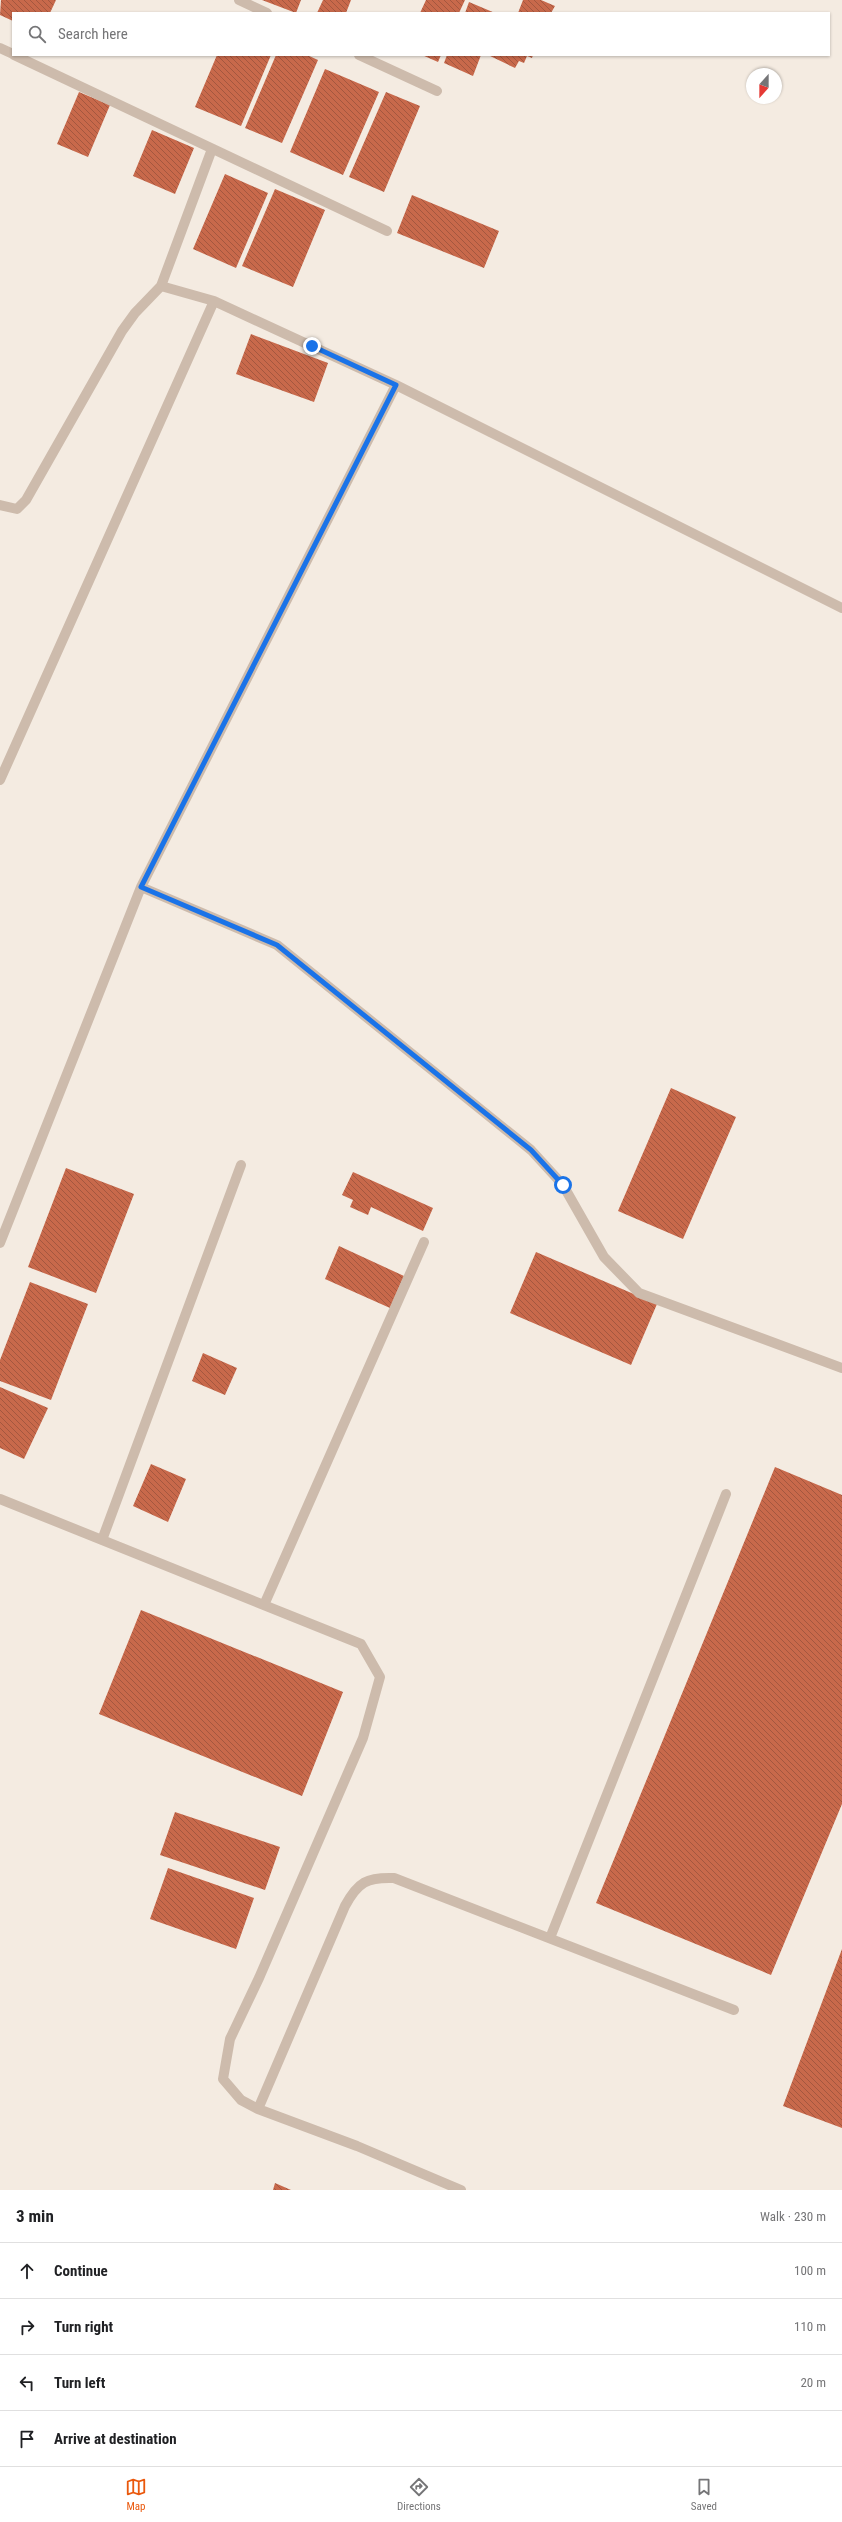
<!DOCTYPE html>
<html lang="en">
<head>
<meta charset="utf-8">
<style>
	body { margin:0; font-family:"Roboto Condensed",sans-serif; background:#f6f6f6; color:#202124 }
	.compass { position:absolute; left:746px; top:68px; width:36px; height:36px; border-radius:50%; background:#fff; box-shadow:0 1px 3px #0004; rotate:201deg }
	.stop { position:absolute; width:12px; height:12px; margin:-9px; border:3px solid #1a73e8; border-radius:50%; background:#fff }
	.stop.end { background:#1a73e8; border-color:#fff; box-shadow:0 1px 4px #0008 }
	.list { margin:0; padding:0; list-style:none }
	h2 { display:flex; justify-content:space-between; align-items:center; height:52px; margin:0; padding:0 16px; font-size:17px }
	h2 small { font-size:13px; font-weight:400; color:#757577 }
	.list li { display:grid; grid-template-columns:26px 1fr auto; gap:12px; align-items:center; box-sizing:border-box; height:56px; padding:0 16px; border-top:1px solid #e0e0e0 }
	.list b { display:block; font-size:15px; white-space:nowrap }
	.list em { font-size:13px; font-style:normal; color:#757577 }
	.icon { flex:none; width:22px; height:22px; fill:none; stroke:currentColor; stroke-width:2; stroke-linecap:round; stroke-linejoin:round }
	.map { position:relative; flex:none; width:842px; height:2190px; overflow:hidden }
	.search { position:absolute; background:#fff; box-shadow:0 1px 3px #0004; left:12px; right:12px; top:12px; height:44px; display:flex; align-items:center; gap:10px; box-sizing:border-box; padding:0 14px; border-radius:0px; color:#757577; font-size:15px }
	.sheet { height:276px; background:#fff }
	nav { display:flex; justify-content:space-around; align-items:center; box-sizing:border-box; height:56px; border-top:1px solid #e0e0e0; background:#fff; font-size:11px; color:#757577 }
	nav a { display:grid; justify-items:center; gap:2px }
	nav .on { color:#ea580c }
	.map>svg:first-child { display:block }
	.building { fill:url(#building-back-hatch) }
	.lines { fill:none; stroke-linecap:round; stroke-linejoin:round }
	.minor { stroke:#cdbbac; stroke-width:10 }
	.route { stroke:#1a73e8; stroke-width:5 }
</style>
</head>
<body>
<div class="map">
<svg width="842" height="2190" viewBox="0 0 842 2190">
	<defs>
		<pattern id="building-back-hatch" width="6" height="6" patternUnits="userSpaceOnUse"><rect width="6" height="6" fill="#c8694b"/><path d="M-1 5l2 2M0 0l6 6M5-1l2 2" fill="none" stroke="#a4573f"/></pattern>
	</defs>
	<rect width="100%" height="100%" fill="#f4ebe1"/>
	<path class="building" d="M1 0H56L50 13H13V21L0 15Z
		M262 0H301L296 13Z
		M323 0H351L346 13H317Z
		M426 0H465L459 13H420Z
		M523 0H541L555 6 551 13H518Z
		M469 2 495 13H465Z
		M217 55H271L241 126 195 107Z
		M276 55H307L318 60 282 143 245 128Z
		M422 55H441L438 62Z
		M447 55H481L473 76 444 63Z
		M488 55H533L532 58 527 56 524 63 519 61 515 68Z
		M325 69 379 92 343 175 290 152Z
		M79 92 110 105 88 157 57 144Z
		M386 92 420 106 384 192 349 177Z
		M152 130 194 148 175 194 133 176Z
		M225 174 268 193 236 268 193 249Z
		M275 189 325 210 293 287 242 266Z
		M412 195 499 231 484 268 397 233Z
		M251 334 328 363 314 402 236 374Z
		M671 1088 736 1117 683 1239 618 1211Z
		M66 1168 134 1194 96 1293 28 1267Z
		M353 1172 433 1208 423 1231 371 1207 368 1215 350 1207 353 1200 342 1195Z
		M339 1246 404 1276 390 1308 325 1279Z
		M536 1252 657 1304 631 1365 510 1313Z
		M30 1282 88 1304 51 1400 0 1381V1360Z
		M203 1353 237 1368 225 1395 192 1381Z
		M0 1387 48 1408 24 1459 0 1448Z
		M151 1464 186 1479 168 1522 133 1506Z
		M775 1467 842 1495V1804L771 1975 596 1903Z
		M141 1610 343 1692 302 1796 99 1714Z
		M175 1812 280 1847 265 1890 160 1855Z
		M168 1868 254 1898 236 1949 150 1919Z
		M842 1949V2128L783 2106Z
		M275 2183 291 2190H273Z"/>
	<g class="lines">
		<path class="minor" d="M239 0 267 13
			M0 48 13 54
			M14 55 387 231
			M359 55 437 91
			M161 286 212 149
			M0 505 17 509 26 500 122 331 135 313 161 286 214 301 396 385 842 608
			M0 780 214 301
			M141 887 277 945 531 1150 563 1185 604 1257 639 1293 842 1368
			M0 1243 141 887 396 385
			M0 1499 361 1644 380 1677 363 1738 259 1978 230 2039 223 2079 241 2100 258 2109 357 2146 461 2190
			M102 1540 241 1165
			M264 1605 424 1242
			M550 1938 726 1494
			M258 2109 345 1906C358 1882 367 1877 394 1878L734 2010"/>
	</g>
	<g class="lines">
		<path class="route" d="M312 346 396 385 141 887 277 945 531 1150 563 1185"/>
	</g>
</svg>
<svg class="compass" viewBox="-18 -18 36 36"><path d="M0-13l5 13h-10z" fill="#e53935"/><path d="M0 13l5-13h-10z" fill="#757577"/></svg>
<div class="stop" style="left:563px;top:1185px"></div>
<div class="stop end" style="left:312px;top:346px"></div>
<div class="search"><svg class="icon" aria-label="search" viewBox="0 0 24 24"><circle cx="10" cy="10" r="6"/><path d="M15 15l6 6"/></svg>Search here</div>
</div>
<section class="sheet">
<h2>3 min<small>Walk · 230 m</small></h2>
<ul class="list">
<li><svg class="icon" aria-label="ahead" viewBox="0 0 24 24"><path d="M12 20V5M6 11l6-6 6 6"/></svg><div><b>Continue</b></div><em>100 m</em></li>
<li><svg class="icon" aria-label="right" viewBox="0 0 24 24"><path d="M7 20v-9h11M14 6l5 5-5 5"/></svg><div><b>Turn right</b></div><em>110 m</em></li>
<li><svg class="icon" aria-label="left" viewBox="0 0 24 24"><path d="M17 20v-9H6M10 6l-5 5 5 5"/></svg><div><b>Turn left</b></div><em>20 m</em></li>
<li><svg class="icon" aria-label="arrive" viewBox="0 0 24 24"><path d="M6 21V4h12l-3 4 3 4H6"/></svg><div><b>Arrive at destination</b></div></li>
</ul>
</section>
<nav>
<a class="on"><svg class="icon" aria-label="map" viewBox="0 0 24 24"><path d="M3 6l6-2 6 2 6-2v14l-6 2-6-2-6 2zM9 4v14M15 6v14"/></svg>Map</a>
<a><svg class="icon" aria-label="directions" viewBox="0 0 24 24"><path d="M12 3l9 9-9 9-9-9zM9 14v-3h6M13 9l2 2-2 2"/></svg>Directions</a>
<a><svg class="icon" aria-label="saved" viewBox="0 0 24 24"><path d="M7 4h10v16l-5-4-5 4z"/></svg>Saved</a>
</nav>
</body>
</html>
